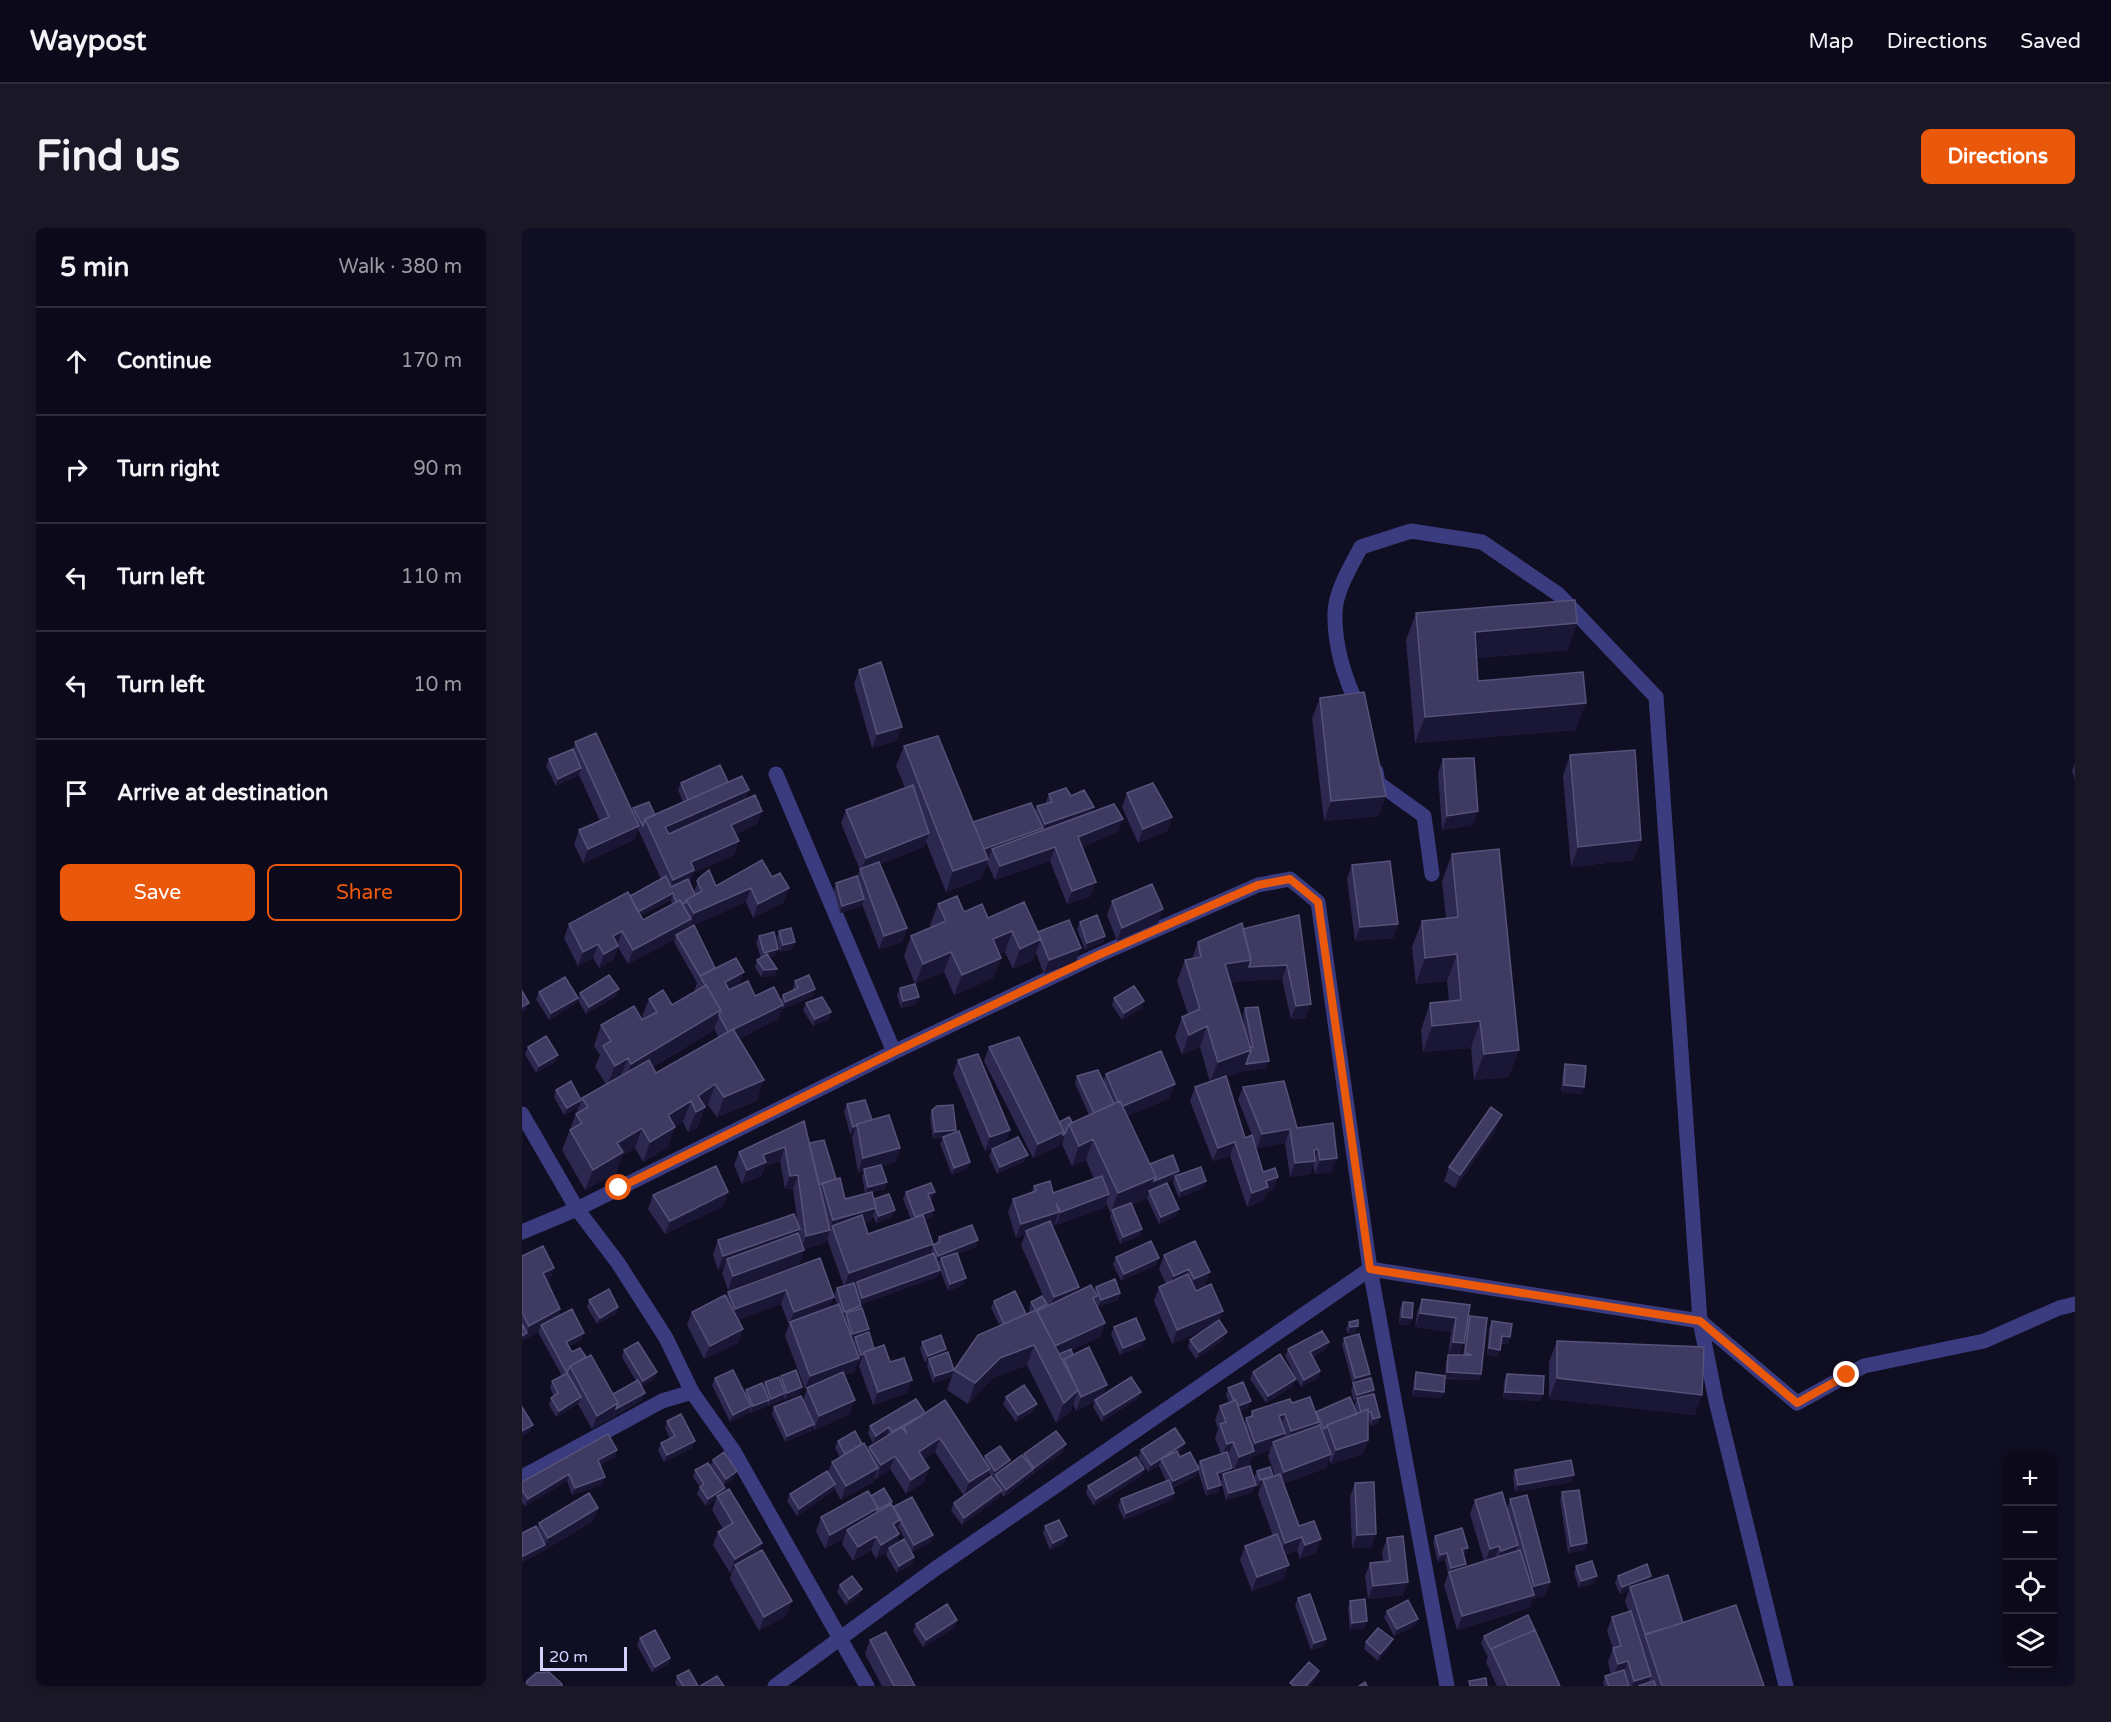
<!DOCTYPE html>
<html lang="en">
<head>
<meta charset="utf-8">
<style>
	body { margin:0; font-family:"Varela Round",sans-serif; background:#1a1827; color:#f1f3f6 }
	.controls { position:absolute; right:18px; bottom:18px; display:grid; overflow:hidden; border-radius:9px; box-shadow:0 3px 9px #0003 }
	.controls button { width:54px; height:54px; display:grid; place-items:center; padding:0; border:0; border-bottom:2px solid #2c2b39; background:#0c0a1a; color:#f1f3f6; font:30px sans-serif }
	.scale { position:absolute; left:18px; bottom:15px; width:87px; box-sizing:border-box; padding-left:6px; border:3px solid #d3d1fd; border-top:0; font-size:16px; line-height:21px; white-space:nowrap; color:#d3d1fd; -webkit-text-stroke:4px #100e22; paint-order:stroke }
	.stop { position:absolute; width:18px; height:18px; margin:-14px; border:4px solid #ea580c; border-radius:50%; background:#fff }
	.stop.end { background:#ea580c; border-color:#fff; box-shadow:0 2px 6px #0008 }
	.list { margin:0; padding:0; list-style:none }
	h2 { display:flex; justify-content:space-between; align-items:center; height:78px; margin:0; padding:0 24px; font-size:26px }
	h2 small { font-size:20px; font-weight:400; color:#9a9aa2 }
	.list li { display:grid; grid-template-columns:39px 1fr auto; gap:18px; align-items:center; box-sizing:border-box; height:108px; padding:0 24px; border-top:2px solid #2c2b39 }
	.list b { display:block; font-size:22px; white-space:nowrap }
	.list em { font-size:20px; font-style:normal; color:#9a9aa2 }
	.actions { display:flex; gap:12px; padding:18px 24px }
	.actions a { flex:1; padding:14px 0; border:2px solid #ea580c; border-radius:9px; text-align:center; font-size:21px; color:#ea580c }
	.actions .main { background:#ea580c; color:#fff }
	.icon { flex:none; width:33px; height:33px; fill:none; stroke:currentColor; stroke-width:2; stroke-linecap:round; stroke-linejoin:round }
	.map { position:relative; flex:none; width:1553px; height:1458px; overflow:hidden; border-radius:9px }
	header { display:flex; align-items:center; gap:36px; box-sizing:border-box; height:84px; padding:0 30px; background:#0c0a1a; border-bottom:2px solid #2c2b39 }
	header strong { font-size:28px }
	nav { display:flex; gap:33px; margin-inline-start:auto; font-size:21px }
	.intro { display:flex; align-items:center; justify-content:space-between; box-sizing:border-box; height:144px; padding:0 36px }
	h1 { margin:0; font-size:42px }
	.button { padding:15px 27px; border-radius:9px; background:#ea580c; color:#fff; font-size:21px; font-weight:700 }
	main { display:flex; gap:36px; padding:0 36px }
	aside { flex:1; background:#0c0a1a; border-radius:9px; box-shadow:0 3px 9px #0003 }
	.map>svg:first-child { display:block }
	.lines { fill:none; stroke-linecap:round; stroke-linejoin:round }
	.service { stroke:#3b3c7f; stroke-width:15 }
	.minor { stroke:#3b3c7f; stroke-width:15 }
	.wall { fill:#2d284f; fill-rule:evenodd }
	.shaded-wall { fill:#1a1635 }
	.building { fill:#3e3a62; stroke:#56527a; stroke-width:1.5 }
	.route { stroke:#ea580c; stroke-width:8 }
</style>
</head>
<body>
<header>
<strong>Waypost</strong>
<nav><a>Map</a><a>Directions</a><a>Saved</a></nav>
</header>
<div class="intro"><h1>Find us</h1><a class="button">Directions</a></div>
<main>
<aside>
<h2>5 min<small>Walk · 380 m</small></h2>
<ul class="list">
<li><svg class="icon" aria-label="ahead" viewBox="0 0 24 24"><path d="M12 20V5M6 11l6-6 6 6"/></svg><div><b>Continue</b></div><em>170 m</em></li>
<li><svg class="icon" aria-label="right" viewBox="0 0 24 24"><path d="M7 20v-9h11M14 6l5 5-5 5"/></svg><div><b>Turn right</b></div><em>90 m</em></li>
<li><svg class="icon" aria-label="left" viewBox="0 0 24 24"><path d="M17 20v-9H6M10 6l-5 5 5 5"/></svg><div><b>Turn left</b></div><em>110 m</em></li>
<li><svg class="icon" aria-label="left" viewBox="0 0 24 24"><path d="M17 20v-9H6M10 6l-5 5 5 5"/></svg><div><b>Turn left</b></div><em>10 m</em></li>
<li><svg class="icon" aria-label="arrive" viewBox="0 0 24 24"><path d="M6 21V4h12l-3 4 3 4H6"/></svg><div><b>Arrive at destination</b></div></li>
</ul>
<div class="actions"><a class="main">Save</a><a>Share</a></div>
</aside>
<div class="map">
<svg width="1553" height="1458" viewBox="0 0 1553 1458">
	<rect width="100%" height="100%" fill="#100e22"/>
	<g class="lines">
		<path class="service" d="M1134 469 1178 1093"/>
		<path class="minor" d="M838 482C823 452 812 419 813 384 814 362 829 338 839 319L889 303 960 314 1036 366 1134 469
			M854 543 856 555 902 588 910 646
			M254 546 372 824
			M0 886 55 981 96 1035 144 1110 170 1164 211 1222 345 1458
			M0 1004 55 981 372 824 572 729 736 657 768 651 796 674 848 1041 925 1458
			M1178 1093 1194 1173 1264 1458
			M0 1249 140 1173 170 1164
			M253 1458 413 1341 848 1041 1178 1093 1275 1175 1342 1138 1462 1113 1537 1080 1553 1076"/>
	</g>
	<path class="wall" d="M894 385 1046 422 955 430 956 453 1054 502 893 515 884 412Z
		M337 442 375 513 350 520 332 456Z
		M798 470 857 588 802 593 790 490Z
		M53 514 110 584 111 580 133 587 161 574 156 562 159 555 206 554 227 562 223 571 240 583 235 596 214 606 217 613 212 627 171 645 168 654 172 664 177 650 194 658 240 632 262 674 231 690 224 674 167 699 166 697 165 701 193 740 217 758 233 768 259 772 261 767 272 762 271 760 273 753 293 761 291 768 261 781 260 779 256 791 217 811 235 873 195 889 186 877 183 879 175 900 166 904 161 894 153 898 146 919 121 934 113 920 100 928 94 945 63 962 40 922 60 870 84 856 73 839 78 827 72 818 79 797 119 791 127 771 150 777 173 763V761L175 755 152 714 153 711 106 736 96 719 91 732 77 740 71 730 56 738 42 710 47 696 108 668 139 651 116 601 112 612 61 635 52 616 57 602 78 593 57 547 34 558 24 538 27 531 51 521ZM149 672 150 676 121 692 118 688ZM192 800 197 810 134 845 131 839 192 802Z
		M382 518 451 594 513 584 515 578 523 576 527 566 549 568 570 584 601 591 596 604 560 619 569 668 545 676 528 633 473 652 465 635 466 632 459 651 424 664 404 614 402 619 358 636 385 700 380 714 357 721 340 676V678L318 685 312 662 314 655 335 648 338 642 319 595 324 582 383 560 374 538Z
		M1048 527 1119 612 1111 632 1049 639 1041 548Z
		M921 531 951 597 920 602 916 545Z
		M1553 535V552L1550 543Z
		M605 565 650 589 645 603 616 615 600 579Z
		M930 626 987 849 952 852 949 820 901 824 899 802 908 775 927 773 925 753 894 756 890 719 900 693 924 690 920 653Z
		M830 637 876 696 871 710 833 713 825 651Z
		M590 673 636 695 595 713 585 687Z
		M416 676 466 690 516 705 554 734 522 746 514 725 511 732 491 741 483 724 477 726 479 730 471 750 432 767 422 744 393 756 382 728 389 708 409 699 408 697Z
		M777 687 784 790 769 791 760 751 722 753 709 755 724 807 721 787 723 780 747 833 744 840 722 843 704 849 723 910 730 907 716 872 721 859 775 900 811 895 810 944 793 946 791 936 788 946 768 949 763 915 735 920 730 908 741 944 756 949 751 962 744 965 741 973 725 979 708 928 691 933 668 873 673 859 688 854 678 819 660 827 653 809 660 789 666 786 655 753 663 732 670 731 676 714 721 701Z
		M558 694 583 708 581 714 563 722 555 701Z
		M257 703 273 714 270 721 258 724 255 710Z
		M237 708 254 728 247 729 255 741 252 748 239 749 233 739 235 732 239 730 234 715Z
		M378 760 394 776 379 780 375 767Z
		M17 764 56 770 53 776 27 792 14 771Z
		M58 765 94 768 64 786 56 772Z
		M592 770 620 780 600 792 590 777Z
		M284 775 309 784 307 791 291 798 281 782Z
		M6 819 33 834 14 845 3 826Z
		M467 819 537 894H550L567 887 553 855 555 848 581 853 584 846 648 870 605 888 628 936 656 947 684 953 681 960 657 970 651 955 652 951 630 960 628 963 654 988 637 996 625 970 609 977 620 1001 617 1008 598 1016 588 989 589 986 584 975 582 980 534 997 533 996 532 998H530L557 1059 555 1064 572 1063 574 1059 598 1065 596 1072 576 1079 573 1071V1073L583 1095 578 1109 549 1122 551 1127 581 1167 619 1164 616 1170 580 1194 571 1179 572 1174 554 1183 551 1176 549 1183 534 1195 505 1137 471 1150 446 1176 425 1162 432 1142 478 1098 469 1080 472 1073 504 1086 508 1084 507 1081 509 1074 523 1072 499 1017 503 1007 494 1010 486 984 491 971 509 965 512 958 531 965 572 951 564 932 550 938 540 916 541 913 538 914 537 918 511 930 462 833Z
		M436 832 488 902 483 915 506 927 503 933 475 946 467 928 470 921 472 920 463 923 431 846Z
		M1043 836 1062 859 1060 866 1039 864 1041 843Z
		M34 862 59 872 57 879 42 887 32 869Z
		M325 876 350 892 378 920 373 934 359 938 363 961 350 964 352 971 373 982 370 989 354 995 351 988 349 993 342 995 346 1006 389 991 381 971 384 964H413L410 971 409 972 410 989 403 992 407 1027 410 1026 409 1023 411 1017 414 1015 417 1009 454 1019 435 1026 441 1057 426 1063 418 1042 416 1049 339 1076 338 1080 345 1105 352 1121 368 1134 385 1165 351 1177 337 1138 339 1133 336 1134V1132L332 1144 322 1147 328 1186 292 1202 291 1198 289 1203 263 1214 250 1186 252 1179 281 1172 285 1161H283L263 1108 267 1097 259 1076 216 1092 221 1101 216 1115 182 1131 165 1097 170 1084 204 1069 206 1064 298 1030 309 1079 315 1076 312 1067 315 1060 322 1058 305 1011 307 1005 303 1015 282 1021 277 1036 206 1062 200 1045 202 1040 196 1042 191 1026 196 1012 276 997 271 961H263L258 933 243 938 239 948 220 956 212 937 217 924 287 915 314 951 323 971 343 965 340 948 342 943 336 944 330 910 332 905 328 906 322 883Z
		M410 882 434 902 433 905 445 941 430 947 418 916 421 910 411 911 408 889Z
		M975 900 933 960 922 953 927 939Z
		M206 964 201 978 143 1006 126 981 131 967Z
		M673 1013 683 1057 673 1062 697 1093 702 1111 674 1131 666 1119 668 1112 682 1102 650 1116 632 1073 637 1059 644 1056 637 1041 642 1027Z
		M0 1028 32 1040 27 1054H26L38 1081 36 1089 62 1105 59 1112 47 1118 50 1124 64 1130 91 1166 114 1153 100 1129 102 1122 132 1151 119 1159 120 1172 70 1201 56 1176 34 1189 27 1177 29 1170 32 1168 28 1160 30 1153 40 1148 16 1104 0 1113Z
		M594 1029 634 1037 599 1053 591 1036Z
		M900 1071 948 1077 938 1127H941L945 1095 948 1088 959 1146 957 1152 923 1151 922 1164 919 1170 890 1168 892 1151 894 1144 923 1147 924 1134 926 1128 929 1104 893 1099 895 1084Z
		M67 1072 96 1079 94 1086 75 1096 65 1079Z
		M881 1074 890 1090 887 1097 877 1096 878 1081Z
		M970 1093 988 1109 986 1116H979L975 1129 965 1127 967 1100Z
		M827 1094 836 1098 833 1105 826 1106 824 1101Z
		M592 1099 620 1118 598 1127 589 1106Z
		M822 1110 848 1146 847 1151 858 1189 856 1196 849 1198 846 1191V1212L841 1226 809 1236 807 1231 804 1240 761 1256 777 1298 794 1325 778 1331 775 1322 763 1327 762 1351 730 1363 718 1332 723 1318 751 1308 736 1266 739 1257 735 1259 732 1250 735 1243 751 1248 750 1249 753 1248 746 1228 748 1222 731 1228 727 1237 712 1242 706 1227 709 1244 731 1264 704 1272 699 1253 700 1249 697 1251 696 1264 684 1268 676 1243 674 1248 650 1260 652 1265 650 1272 602 1292 596 1278 599 1271 644 1253 637 1238V1237L626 1244 616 1229 619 1222H660L656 1225 658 1229 675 1239 678 1233 699 1226 693 1210 696 1201 693 1192 698 1178 707 1174 704 1167 706 1160 729 1173 726 1180 718 1183 722 1196 724 1190 728 1189 730 1183 770 1175 794 1185 834 1182 832 1177 834 1174H832L829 1162 831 1157 820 1117Z
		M1035 1113 1173 1187 1027 1171V1134Z
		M400 1114 424 1121 423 1125 432 1142 429 1149 411 1155 405 1138 406 1134 403 1135 398 1121Z
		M807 1114 804 1121 791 1129 798 1143 796 1150 779 1159 763 1128 766 1121Z
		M731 1144 771 1158 744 1175 728 1151Z
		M985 1146 1021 1166 1018 1173 981 1171 982 1153Z
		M259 1148 280 1159 277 1166 263 1172 262 1169 261 1172 246 1178 245 1176 244 1179 228 1185 227 1183V1185L208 1194 190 1157 193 1150 223 1165 224 1162 241 1158 243 1154 258 1151Z
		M484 1169 512 1183 494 1194 481 1176Z
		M403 1185 462 1231 463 1228 488 1232 486 1238 501 1229 502 1226 542 1223 510 1247 509 1246V1248L482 1269 479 1265 477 1269 440 1297 429 1282 432 1275 442 1268 413 1224 402 1231 407 1240 402 1254 384 1266 368 1241 354 1251 353 1250 351 1254 319 1272 312 1260 311 1263 275 1288 265 1273 268 1266 306 1244 310 1234 318 1229 313 1220 316 1213 340 1216 346 1222 347 1219 366 1208 365 1206 351 1215 346 1205 348 1198ZM467 1244 469 1248 464 1252Z
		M145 1193 170 1220 142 1234 136 1222 139 1215 148 1210 143 1200Z
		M95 1222 93 1229 78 1237 81 1256 50 1267 45 1253 3 1278 0 1274V1254Z
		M191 1232 212 1250 201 1258 203 1260 201 1265 237 1324 265 1387 237 1403 208 1351 210 1344 208 1345 191 1317 196 1304 201 1301 190 1282 194 1271 184 1278 175 1266 178 1259 171 1249 173 1242 188 1238Z
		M622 1241 619 1248 572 1278 564 1265 566 1258Z
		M993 1242 1049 1254 993 1264 991 1249Z
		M833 1255 849 1320H830L828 1268Z
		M1040 1264 1065 1315 1063 1322 1046 1325 1038 1271Z
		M349 1268 370 1274 369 1276 371 1279 409 1314 390 1324 376 1299 375 1302 377 1306 374 1316 392 1329 390 1336 375 1345 364 1327 365 1324 354 1331 349 1322 331 1333 320 1316 322 1310 303 1321 294 1303 299 1289Z
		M988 1271 1028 1354 1023 1368 1010 1371 1007 1380 935 1402 922 1357 926 1346 923 1332 916 1334 911 1315 913 1308 943 1327H942L943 1339 962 1333 948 1286 953 1272 985 1281Z
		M76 1280 71 1293 21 1323 0 1334V1305L15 1301 17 1295Z
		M523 1298 542 1315 528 1322 521 1305Z
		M865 1310 881 1367 846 1371 843 1348 848 1335 861 1333 860 1324Z
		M1054 1338 1072 1355 1057 1360 1052 1345Z
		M1096 1348H1129L1127 1353 1161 1395 1242 1458H1082L1081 1455 1083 1448 1089 1446 1086 1434 1091 1420 1085 1403 1090 1389 1107 1384 1103 1373 1107 1362 1098 1366 1093 1355Z
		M318 1357 340 1361 337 1368 324 1377 315 1364Z
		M776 1370 804 1411 802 1418 789 1422 773 1377Z
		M828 1373 843 1400 828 1402 826 1380Z
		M865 1383 893 1398 872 1408 862 1389Z
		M394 1396 433 1399 401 1419 391 1403Z
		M962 1408 1038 1458H975L964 1434 966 1429 959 1415Z
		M118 1410 148 1430 146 1437 130 1445 115 1417Z
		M871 1411 868 1418 856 1433 842 1421 844 1414Z
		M348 1412 393 1458H360L343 1426Z
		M155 1448 176 1458H155L153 1455Z"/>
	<path class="shaded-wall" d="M1055 395 1046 422 943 431 953 404Z
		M1064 475 1054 502 893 515 903 489Z
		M380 499 375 513 350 520 355 506Z
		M59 540 57 547 34 558 36 551Z
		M227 562 222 576 138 613 143 599Z
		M864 568 857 588 802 593 809 573Z
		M572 579 567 593 518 610 523 596Z
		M240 583 235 596 204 611 209 597Z
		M956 583 951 597 920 602 925 588Z
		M650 589 645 603 616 615 621 601Z
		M601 591 596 604 551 623 556 609Z
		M117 598 112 612 61 635 66 621Z
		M521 600 516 613 470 621 459 651 424 664 431 643 459 622Z
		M407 605 402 619 339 644 344 630Z
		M1119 612 1111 632 1049 639 1056 619Z
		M217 613 212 627 171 645 167 656 146 666 151 652 169 634Z
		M533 619 528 633 473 652 478 638Z
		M574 654 569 668 545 676 550 663Z
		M229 660 224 674 167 699 172 685Z
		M267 660 262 674 231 690 236 676Z
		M151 665 149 672 109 693 111 686Z
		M342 671 340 678 318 685 320 678Z
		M641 681 636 695 595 713 600 700Z
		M169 691 164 705 154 707 153 711 106 736 111 722Z
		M876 696 871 710 833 713 838 699Z
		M385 700 380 714 357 721 362 708Z
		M100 703 95 717 91 708Z
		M490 703 483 724 463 732 471 711Z
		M583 708 581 714 563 722 565 715Z
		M519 711 511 732 491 741 498 721Z
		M273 714 270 721 258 724 261 717Z
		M76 716 71 730 56 738 61 724Z
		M96 718 91 732 77 740 82 726Z
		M559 720 554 734 522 746 527 732Z
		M256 721 254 728 239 732 242 725Z
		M429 724 422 744 393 756 401 736Z
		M935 726 925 753 894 756 903 730Z
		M479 730 471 750 432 767 440 747Z
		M729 732 765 737 760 751 722 753 696 757 703 736Z
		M255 741 252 748 239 749 242 742Z
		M222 744 217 758 198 767 203 754Z
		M97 761 94 768 64 786 67 779Z
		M293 761 291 768 261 781 263 774Z
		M397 769 394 776 379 780 381 773Z
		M56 770 53 776 27 792 29 785Z
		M622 773 620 780 600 792 602 785Z
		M7 775 4 782 0 784V779Z
		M789 776 784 790 769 791 774 778Z
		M261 777 256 791 201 819 206 805Z
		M199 782 192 802 102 856 109 836Z
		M309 784 307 791 291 798 293 791Z
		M958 793 949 820 901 824 910 798Z
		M685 798 678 819 660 827 667 807Z
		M729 822 722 843 688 854 696 834Z
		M997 822 987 849 952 852 962 826Z
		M36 827 33 834 14 845 17 838Z
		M106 830 98 850 85 858 93 838Z
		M747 833 744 840 722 843 724 836Z
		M242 852 235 873 195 889 202 869Z
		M193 856 186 877 180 880 183 879 175 900 166 904 174 884 176 868Z
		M653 856 648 870 593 893 598 879Z
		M1042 857 1062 859 1060 866 1039 864Z
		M59 872 57 879 42 887 45 880Z
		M169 873 161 894 138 907 146 887Z
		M980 887 975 900 933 960 938 947Z
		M334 898 332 905 328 906 331 899Z
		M153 899 146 919 121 934 128 914Z
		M120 900 113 920 100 928 94 945 63 962 71 942 95 915Z
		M768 901 763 915 735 920 740 906Z
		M434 902 431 909 411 911 413 904Z
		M488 902 483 916 463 923 468 909Z
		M542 904 543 906 541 913 538 914 537 918 511 930 516 916Z
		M571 911 564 932 550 938 557 918Z
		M713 914 708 928 691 933 696 920Z
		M263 919 258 933 243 938 239 948 220 956 225 942 241 927Z
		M378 920 373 934 336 944 341 930Z
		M796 921 788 946 768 949 773 935 792 922Z
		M506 927 503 933 475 946 478 939Z
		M815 930 810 944 793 946 798 932Z
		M448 934 445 941 430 947 432 940Z
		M657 943 655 950 653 948 652 951 630 960 625 970 591 985 590 982 588 986 596 965 634 949Z
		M276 947 271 961H263L268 948Z
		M756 949 751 962 744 965 741 973 725 979 730 965 744 953Z
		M684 953 681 960 657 970 659 963Z
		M365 954 363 961 343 966 346 959Z
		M206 964 201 978 143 1006 148 993Z
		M413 964 410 971 404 973 406 966Z
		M587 966 582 980 534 997 539 984Z
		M354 980 349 993 312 1004 310 998 303 1015 279 1022 284 1008 307 1002 311 992Z
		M657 981 654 988 637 996 639 989Z
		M373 982 370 989 354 995 357 988Z
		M412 982 410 989 391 996 393 989Z
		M537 984 532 998 505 1006 504 1003 503 1007 494 1010 499 996Z
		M278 1001 273 1015 205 1031 202 1040 196 1042 201 1028Z
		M620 1001 617 1008 598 1016 601 1009Z
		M456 1012 454 1019 420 1032 419 1030 418 1033 413 1035 416 1028Z
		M411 1016 406 1029 322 1059 327 1045Z
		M282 1022 277 1036 206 1062 211 1048Z
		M637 1030 634 1037 599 1053 602 1046Z
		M32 1040 27 1054 16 1059 21 1045Z
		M667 1041 662 1055 647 1062 652 1048Z
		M418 1042 416 1049 338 1077 340 1070Z
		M688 1044 683 1057 667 1065 672 1051Z
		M444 1050 441 1057 426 1063 428 1056Z
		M557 1059 552 1073 527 1083 532 1069Z
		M264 1062 259 1076 208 1095 213 1081Z
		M598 1065 596 1072 576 1079 579 1072Z
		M312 1069 307 1083 268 1094 272 1084Z
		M339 1078 337 1085H324L322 1089 319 1090 322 1084Z
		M96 1079 94 1086 75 1096 78 1090Z
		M38 1081 33 1095 19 1097 16 1104 0 1113V1108L5 1105 7 1098Z
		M701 1083 696 1096 650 1116 655 1102Z
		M898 1085 934 1090 929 1104 893 1099Z
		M880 1089 890 1090 887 1097 877 1096Z
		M583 1095 578 1109 535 1129 531 1119Z
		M836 1098 833 1105 826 1106 828 1099Z
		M221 1101 216 1115 182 1131 188 1118Z
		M347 1101 344 1108 333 1109V1111L328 1113 330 1106Z
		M705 1104 702 1111 674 1131 677 1124Z
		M62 1105 59 1112 42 1121 44 1114Z
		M980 1108 988 1109 986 1116 977 1115Z
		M623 1111 620 1118 598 1127 601 1120Z
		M807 1114 804 1121 786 1131 788 1124Z
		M931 1114 942 1115 937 1129 926 1128Z
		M512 1117 505 1137 471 1150 446 1176 453 1155 478 1130Z
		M967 1120 978 1122 975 1129 965 1127Z
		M424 1121 422 1128 407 1131 406 1134 403 1135 406 1128Z
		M342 1126 339 1133 336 1134 339 1127Z
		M337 1130 332 1144 283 1161 288 1148Z
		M432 1142 429 1149 411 1155 413 1148Z
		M798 1143 796 1150 779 1159 782 1152Z
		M135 1144 132 1151 118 1160 121 1153Z
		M925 1144 959 1146 957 1152 923 1150Z
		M848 1146 846 1153 832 1155 833 1150Z
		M1035 1150 1180 1167 1173 1187 1027 1171Z
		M774 1151 771 1158 744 1175 746 1168Z
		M390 1152 385 1165 351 1177 356 1164Z
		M585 1157 579 1171 573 1172 572 1174 554 1183 559 1169Z
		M280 1159 277 1166 263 1172 265 1165Z
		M893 1161 922 1164 919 1170 890 1168Z
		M556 1162 549 1183 534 1195 542 1175Z
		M852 1162 849 1169 835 1170 834 1174H832L835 1167Z
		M619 1164 616 1170 580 1194 582 1187Z
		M983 1164 1021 1166 1018 1173 981 1171Z
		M123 1165 120 1172 91 1188 94 1181Z
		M263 1165 261 1172 246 1178 249 1171Z
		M59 1169 56 1176 34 1189 37 1183Z
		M247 1172 244 1179 228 1185 231 1178Z
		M333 1172 328 1186 292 1202 297 1188Z
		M729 1173 726 1180 711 1186 714 1179Z
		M96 1175 91 1188 70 1201 75 1188Z
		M515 1176 512 1183 494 1194 496 1187Z
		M229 1178 227 1185 208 1194 211 1187Z
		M763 1186 758 1200 757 1188Z
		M858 1189 856 1196 849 1198 851 1191Z
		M797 1194 792 1208 764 1217 769 1203Z
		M292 1196 289 1203 263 1214 265 1208Z
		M11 1197 8 1204 0 1209V1203Z
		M367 1199 365 1206 351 1215 354 1208Z
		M763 1205 758 1219 751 1214 748 1222 731 1228 727 1237 712 1242 717 1229 730 1224 733 1215Z
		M418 1210 413 1224 392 1238 397 1224Z
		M846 1212 841 1226 809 1236 814 1222Z
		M173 1213 170 1220 142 1234 145 1227Z
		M711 1214 706 1227 700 1230 705 1216Z
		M663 1215 660 1222 641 1234 639 1231 637 1237 626 1244 629 1237Z
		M544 1216 542 1223 510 1247 512 1240Z
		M95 1222 93 1229 74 1239 76 1232Z
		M809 1226 804 1240 757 1258 762 1244Z
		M373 1228 368 1241 354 1251 359 1237Z
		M488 1232 486 1239 470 1250 473 1243Z
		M356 1240 351 1254 319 1272 324 1258Z
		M407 1240 402 1254 384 1266 389 1252Z
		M710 1240 708 1247 701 1246 700 1249 692 1252 695 1245Z
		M468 1241 463 1254 442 1268 447 1254Z
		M511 1241 509 1248 482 1269 484 1262Z
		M622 1241 619 1248 572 1278 574 1271Z
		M677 1241 674 1248 648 1260 651 1253Z
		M215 1243 212 1250 201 1258 204 1251Z
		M47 1246 45 1253 3 1278 6 1271Z
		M1052 1247 1049 1254 993 1264 996 1257Z
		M751 1248 748 1255 741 1252 739 1257 735 1259 738 1252Z
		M83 1249 81 1256 50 1267 53 1260Z
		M313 1256 311 1263 275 1288 277 1281Z
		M699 1257 696 1264 684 1268 686 1261Z
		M734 1257 731 1264 704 1272 707 1265Z
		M203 1260 200 1267 195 1268 194 1271 184 1278 186 1271Z
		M480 1262 477 1269 440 1297 442 1290Z
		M652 1265 650 1272 602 1292 604 1285Z
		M370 1274 368 1281 325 1302 322 1310 303 1321 308 1307 356 1280Z
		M76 1280 71 1293 21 1323 0 1334 1 1328 23 1317 26 1310Z
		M379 1291 374 1305 371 1296Z
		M377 1306 372 1320H367L365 1324 354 1331 359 1317Z
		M854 1306 849 1320H830L835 1307Z
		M411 1307 409 1314 390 1324 392 1317Z
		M354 1308 349 1322 331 1333 336 1319Z
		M545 1308 542 1315 528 1322 531 1315Z
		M780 1309 775 1322 758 1328 763 1315Z
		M799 1311 794 1325 778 1331 783 1317Z
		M240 1315 235 1329 213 1337 210 1344 208 1345 213 1331Z
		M1065 1315 1063 1322 1046 1325 1049 1318Z
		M996 1317 991 1331 973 1336 979 1323Z
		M977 1318 972 1332 963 1335 968 1321Z
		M946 1320 943 1327 937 1328 940 1321Z
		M925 1325 923 1332 916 1334 918 1327Z
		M392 1329 390 1336 375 1345 377 1338Z
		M944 1336 942 1343 928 1345 929 1340Z
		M767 1337 762 1351 730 1363 735 1349Z
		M1075 1348 1072 1355 1057 1360 1059 1353Z
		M1129 1348 1127 1355 1108 1359 1107 1362 1098 1366 1100 1359Z
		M886 1354 881 1367 846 1371 851 1358Z
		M1028 1354 1023 1368 1010 1371 1007 1380 935 1402 940 1388 1008 1368 1012 1358Z
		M340 1361 337 1368 324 1377 327 1371Z
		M270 1373 265 1387 237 1403 242 1389Z
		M896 1391 893 1398 872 1408 875 1401Z
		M435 1392 433 1399 401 1419 404 1412Z
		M845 1393 843 1400 828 1402 830 1395Z
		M804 1411 802 1418 789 1422 792 1415Z
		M871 1411 868 1418 856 1433 858 1426Z
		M148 1430 146 1437 130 1445 133 1439Z
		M1106 1433 1101 1447 1091 1450 1096 1436Z
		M797 1443 795 1450 788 1458H784Z
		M1129 1448 1125 1458H1110L1112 1453Z"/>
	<path class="building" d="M1053 372 1055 395 953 404 956 453 1061 444 1064 475 903 489 894 385Z
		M359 434 380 499 355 506 337 442Z
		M842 464 864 568 809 573 798 470Z
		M74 505 117 598 66 621 57 602 87 589 53 514Z
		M416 508 466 631 431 643 382 518Z
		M51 521 59 540 36 551 27 531Z
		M1113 522 1119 612 1056 619 1048 527Z
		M952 530 956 583 925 588 921 531Z
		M198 537 206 554 166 572 159 555Z
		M220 548 227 562 143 599 147 606 233 567 240 583 209 597 217 613 169 634 172 642 151 652 123 591Z
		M631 555 650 589 621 601 605 565Z
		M391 557 407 605 344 630 324 582Z
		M544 560 549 568 562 562 572 579 523 596 515 578 530 574 527 566Z
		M127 574 133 587 123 591 121 598 111 580Z
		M509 575 521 600 462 621 451 594Z
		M592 576 601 591 556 609 574 654 550 663 533 619 478 638 470 621Z
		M977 621 997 822 962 826 958 793 910 798 908 775 939 772 935 726 903 730 900 693 936 689 930 626Z
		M240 632 250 649 258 645 267 660 236 676 229 660 172 685 164 672 180 663 175 653 177 650 187 642 194 658Z
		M868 633 876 696 838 699 830 637Z
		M357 634 385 700 362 708 338 641Z
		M144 648 149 659 166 651 173 667 164 672 163 675 161 676 158 672 154 674 151 665 116 684 108 668Z
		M335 648 342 671 320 678 314 655Z
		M630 656 641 681 600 700 590 673Z
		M106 664 121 692 158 672 169 691 111 722 100 703 91 708 96 718 82 726 76 716 61 724 47 696Z
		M435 668 442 684 460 676 466 690 502 674 519 711 498 721 490 703 471 711 479 730 440 747 429 724 401 736 389 708 424 693 416 676Z
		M575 687 583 708 565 715 558 694Z
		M777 687 789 776 774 778 765 737 727 739 729 732 721 701Z
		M547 692 559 720 527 732 516 704Z
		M720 695 729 732 703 736 729 822 696 834 685 798 667 807 660 789 678 781 663 732 679 729 676 714Z
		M172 697 193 740 178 748 154 707Z
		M269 700 273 714 261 717 257 703Z
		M252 704 256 721 242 725 237 708Z
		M245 726 255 741 242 742 235 732Z
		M214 730 222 744 203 754 207 762 226 753 233 768 252 759 261 777 206 804 197 787 199 782 184 757H183L178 748Z
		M87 747 97 761 67 779 58 765Z
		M287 747 293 761 263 774 261 767 276 760 273 753Z
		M43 749 56 770 29 785 17 764Z
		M393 756 397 769 381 773 378 760Z
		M184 757 199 782 109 836 106 830 93 838 81 818 89 813 79 797 112 778 120 792 135 784 127 771 141 762 150 777Z
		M612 758 622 773 602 785 592 770Z
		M0 763 7 775 0 779Z
		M300 769 309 784 293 791 284 775Z
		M736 779 747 833 724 836 729 822 728 819H731L723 780Z
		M211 801 242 852 202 869 193 856 176 868 183 879 174 884 169 873 146 887 153 899 128 914 120 900 95 915 101 924 71 942 48 902 60 895 54 886 66 879 60 870 127 832 134 845Z
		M24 808 36 827 17 838 6 819Z
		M497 809 542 904 516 916 467 819Z
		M639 823 653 856 601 878 598 873 596 874 584 846Z
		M456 826 488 902 468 909 436 832Z
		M1043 836 1064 838 1062 859 1042 857Z
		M576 842 592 876 572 885 555 848Z
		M704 848 723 910 730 907 741 944 753 940 756 949 744 953 746 959 730 965 713 914 696 920 673 859Z
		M49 853 59 872 45 880 34 862Z
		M762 853 775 900 811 895 815 930 798 932 796 921 792 922 793 933 773 935 768 901 740 906 721 859Z
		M343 872 350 892 335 896 334 898 331 899 325 876Z
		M598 873 634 949 596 965 571 911 557 918 547 896Z
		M431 877 434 902 413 904 410 882 415 878Z
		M969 879 980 887 938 947 927 939Z
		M367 887 378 920 341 930 335 896Z
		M547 889 550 894 547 896 543 906 541 907 542 904 537 894Z
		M282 893 308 1002 284 1008 276 947 268 948 263 919 241 927 244 934 225 942 217 924Z
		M437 903 448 934 432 940 421 909Z
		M496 909 506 927 478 939 470 921Z
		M302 912 314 951 297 957 287 915Z
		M651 927 657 943 632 953 634 949 628 936Z
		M359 937 365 954 346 959 342 941Z
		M194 938 206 964 148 993 131 967Z
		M679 939 684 953 659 963 653 948Z
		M580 948 587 966 539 984 534 975 537 984 499 996 491 971 514 963 512 958 528 953 531 965Z
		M318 950 323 971 350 964 354 980 311 992 300 955Z
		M409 955 413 964 406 966 412 982 393 989 384 964Z
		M645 955 657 981 639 989 627 963Z
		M367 966 373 982 357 988 353 980H354L352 971Z
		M609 975 620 1001 601 1009 590 982Z
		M272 986 278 1001 201 1028 196 1012Z
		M340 987 346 1006 401 987 411 1016 327 1045 310 998Z
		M528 993 557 1059 532 1069 504 1003Z
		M450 997 456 1012 416 1028 411 1017 418 1014 417 1009Z
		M276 1005 282 1022 211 1048 205 1031Z
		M629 1013 637 1030 602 1046 594 1029Z
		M673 1013 688 1044 672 1051 667 1041 652 1048 642 1027Z
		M21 1018 32 1040 21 1045 38 1081 7 1098 0 1084V1028Z
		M412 1025 418 1042 340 1070 335 1054Z
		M435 1025 444 1050 428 1056 419 1030Z
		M298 1030 312 1069 272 1084 264 1062 213 1081 206 1064Z
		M666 1046 674 1063 689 1056 701 1083 655 1102 637 1059Z
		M593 1051 598 1065 579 1072 574 1059Z
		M332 1055 339 1078 322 1084 315 1060Z
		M569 1057 575 1068 571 1070 583 1095 533 1118 515 1083Z
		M87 1061 96 1079 78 1090 67 1072Z
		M493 1063 504 1086 482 1096 472 1073Z
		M203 1067 221 1101 188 1118 170 1084Z
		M520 1068 525 1076 514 1082 509 1074Z
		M900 1071 948 1077 942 1115 931 1114 934 1090 898 1085Z
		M881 1074 891 1075 890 1090 880 1089Z
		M317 1076 337 1130 288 1148 268 1094Z
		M340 1080 347 1101 330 1106 324 1085Z
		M50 1081 62 1105 44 1114 50 1124 58 1120 64 1129 48 1138 45 1145 19 1097Z
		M514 1082 556 1162 542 1175 512 1117 478 1130 453 1155 432 1142 456 1107Z
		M948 1088 965 1090 959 1146 925 1144 926 1127H950L943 1125Z
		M614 1090 623 1111 601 1120 592 1099Z
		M697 1092 705 1104 677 1124 668 1112Z
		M836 1092V1098L828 1099 827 1094Z
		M970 1093 990 1096 988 1109 980 1108 978 1122 967 1120Z
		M0 1096 5 1105 0 1108Z
		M800 1103 807 1114 788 1124 798 1143 782 1152 766 1121Z
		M347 1104 352 1121 342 1124V1126L339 1127 333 1109Z
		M837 1106 848 1146 833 1150 822 1110Z
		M419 1107 424 1121 406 1128 400 1114Z
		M1035 1113 1182 1119 1180 1167 1035 1150Z
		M116 1114 135 1144 121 1153 102 1122Z
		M362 1117 368 1134 382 1130 390 1152 356 1164 342 1124Z
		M567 1119 585 1157 559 1169 542 1131Z
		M549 1121 551 1127 542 1131 541 1133 537 1126Z
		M426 1124 432 1142 413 1148 407 1131Z
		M758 1126 774 1151 746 1168 731 1144Z
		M69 1127 96 1175 75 1188 48 1138Z
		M211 1142 229 1178 211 1187 193 1150Z
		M274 1142 280 1159 265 1165 259 1148Z
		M321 1144 333 1172 297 1188 285 1160Z
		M894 1144 923 1148 922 1164 893 1161Z
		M45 1145 59 1169 37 1183 29 1170 36 1165 30 1153Z
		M985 1146 1022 1148 1021 1166 983 1164Z
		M257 1149 263 1165 249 1171 243 1154Z
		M609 1149 619 1164 582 1187 573 1172Z
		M849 1150 852 1162 835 1167 831 1155Z
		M116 1152 123 1165 94 1181 96 1175 91 1166Z
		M721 1154 729 1173 716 1178 714 1172 712 1173 706 1160Z
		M240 1155 247 1172 231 1178 224 1162Z
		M502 1157 515 1176 496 1187 484 1169Z
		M852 1166 858 1189 851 1191 849 1184H846V1181L839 1184 835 1170Z
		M279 1168 292 1196 265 1208 252 1179Z
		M788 1169 797 1194 769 1203 763 1186 757 1188 763 1205 733 1215 724 1190 731 1188 730 1183 768 1171 770 1175Z
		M828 1169 835 1186 805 1197 804 1200 802 1201 794 1184Z
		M394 1171 403 1185 370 1204 367 1199 354 1208 348 1198Z
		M423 1172 468 1241 447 1254 418 1210 397 1224 407 1240 389 1252 373 1228 359 1237 347 1219 380 1199 385 1206 382 1199Z
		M714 1172 732 1223 717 1229 711 1214 705 1216 698 1196 704 1194 698 1178Z
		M0 1179 11 1197 0 1203Z
		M846 1181V1212L814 1222 805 1197Z
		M159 1186 173 1213 145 1227 139 1215 153 1208 145 1193Z
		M798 1197 809 1226 762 1244 751 1214Z
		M653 1200 663 1215 629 1237 619 1222Z
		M333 1203 340 1216 323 1226 316 1213Z
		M534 1203 544 1216 512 1240 502 1226Z
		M86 1206 95 1222 76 1232 83 1249 53 1260 47 1246 6 1271 0 1262V1254Z
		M342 1215 356 1240 324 1258 310 1234Z
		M478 1218 488 1232 473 1243 463 1228Z
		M655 1223 658 1229 668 1224 677 1241 651 1253 639 1231Z
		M202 1224 215 1243 204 1251 191 1232Z
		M705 1224 710 1240 695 1245 699 1257 686 1261 678 1233Z
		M500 1227 511 1241 484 1262 473 1247Z
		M614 1229 622 1241 574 1271 566 1258Z
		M1049 1232 1052 1247 996 1257 993 1242Z
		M186 1235 203 1260 186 1271 178 1259 182 1256 173 1242Z
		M728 1238 734 1257 707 1265 701 1246Z
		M748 1239 751 1248 738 1252 735 1243Z
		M305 1243 313 1256 277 1281 268 1266Z
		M758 1246 777 1298 792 1293 799 1311 783 1317 780 1309 763 1315 741 1252Z
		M469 1248 480 1262 442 1290 432 1275Z
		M647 1252 652 1265 604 1285 599 1271Z
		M852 1254 854 1306 835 1307 833 1255Z
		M362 1260 370 1274 355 1282 356 1280 349 1268Z
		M207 1261 240 1315 213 1331 196 1304 211 1295 195 1268Z
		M1057 1262 1065 1315 1049 1318 1040 1264Z
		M346 1263 356 1280 308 1307 299 1289Z
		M980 1264 996 1317 979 1323 977 1318 968 1321 953 1272Z
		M67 1265 76 1280 26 1310 17 1295Z
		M1005 1267 1028 1354 1012 1358 988 1271Z
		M390 1269 411 1307 392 1317 371 1279Z
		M369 1276 379 1291 371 1296 377 1306 359 1317 354 1308 336 1319 325 1302Z
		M537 1292 545 1308 531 1315 523 1298Z
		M14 1298 23 1317 1 1328 0 1326V1305Z
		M940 1300 946 1320 940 1321 944 1336 929 1340 925 1325 918 1327 913 1308Z
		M755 1306 767 1337 735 1349 723 1318Z
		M881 1308 886 1354 851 1358 848 1335 868 1333 865 1310Z
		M382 1311 392 1329 377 1338 367 1320Z
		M240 1322 270 1373 242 1389 213 1337Z
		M998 1322 1012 1367 940 1388 927 1344Z
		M1070 1333 1075 1348 1059 1353 1054 1338Z
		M1125 1336 1129 1348 1100 1359 1096 1348Z
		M1146 1347 1161 1395 1123 1406 1108 1359Z
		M330 1348 340 1361 327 1371 318 1357Z
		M788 1366 804 1411 792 1415 776 1370Z
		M843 1371 845 1393 830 1395 828 1373Z
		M886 1372 896 1391 875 1401 865 1383Z
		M425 1376 435 1392 404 1412 394 1396Z
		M1214 1377 1242 1458H1140L1123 1407Z
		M1109 1383 1129 1448 1112 1453 1106 1433 1096 1436 1091 1420 1099 1418 1090 1389Z
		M1006 1387 1013 1402 969 1421V1422L962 1408Z
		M856 1400 871 1411 858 1426 844 1414Z
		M133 1402 148 1430 133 1439 118 1410Z
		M1013 1402 1038 1458H986L969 1421Z
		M364 1404 393 1458H372L348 1412Z
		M787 1434 797 1443 784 1458H772L768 1455Z
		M167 1442 176 1458H161L155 1448Z
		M1102 1442 1107 1458H1087L1083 1448Z
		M27 1444 40 1456V1458H4L5 1453 14 1445Z
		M195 1448 202 1458H178Z
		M964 1450 965 1458H948L947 1453Z
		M1132 1453 1134 1458H1116Z
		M843 1454 845 1458H837Z"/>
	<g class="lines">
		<path class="route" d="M97 960 372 824 572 729 736 657 768 651 796 674 848 1041 1178 1093 1275 1175 1325 1147"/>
	</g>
</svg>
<div class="controls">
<button>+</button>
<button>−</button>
<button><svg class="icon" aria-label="locate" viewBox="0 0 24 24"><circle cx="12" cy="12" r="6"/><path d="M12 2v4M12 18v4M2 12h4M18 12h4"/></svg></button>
<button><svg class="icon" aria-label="layers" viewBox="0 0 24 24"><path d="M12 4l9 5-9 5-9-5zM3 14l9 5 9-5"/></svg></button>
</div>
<div class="scale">20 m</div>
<div class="stop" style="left:97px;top:960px"></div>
<div class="stop end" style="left:1325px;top:1147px"></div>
</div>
</main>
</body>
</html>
